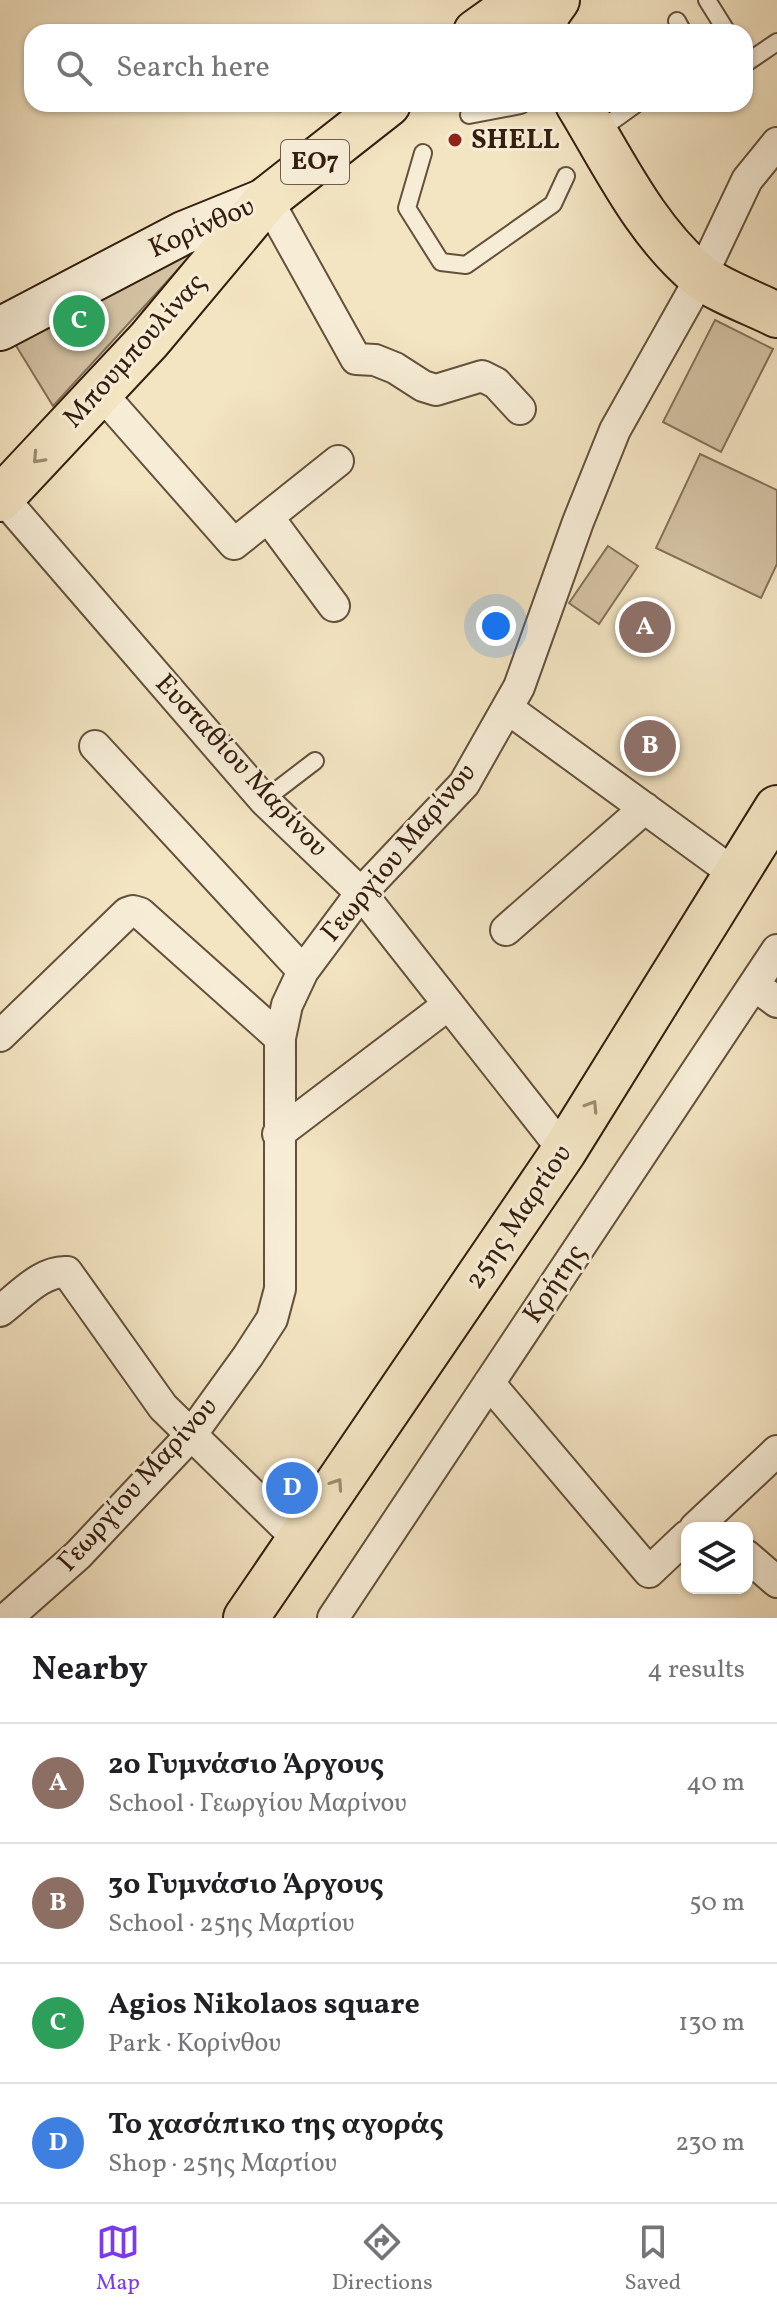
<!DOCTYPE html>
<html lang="en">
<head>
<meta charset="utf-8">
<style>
	body { margin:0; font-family:Vollkorn,serif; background:#f6f6f6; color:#202124 }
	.controls { position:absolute; right:24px; bottom:24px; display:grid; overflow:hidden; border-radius:16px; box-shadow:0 2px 6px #0004 }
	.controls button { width:72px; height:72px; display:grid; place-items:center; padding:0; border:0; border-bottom:2px solid #e0e0e0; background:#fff; color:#202124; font:40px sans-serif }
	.you { position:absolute; left:496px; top:626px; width:28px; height:28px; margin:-20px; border:6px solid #fff; border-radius:50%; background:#1a73e8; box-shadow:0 0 0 12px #1a73e833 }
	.badge { display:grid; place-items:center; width:52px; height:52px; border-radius:50%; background:#7c3aed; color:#fff; font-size:26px; font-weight:700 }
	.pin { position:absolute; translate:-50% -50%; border:4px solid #fff; box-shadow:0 2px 8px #0006 }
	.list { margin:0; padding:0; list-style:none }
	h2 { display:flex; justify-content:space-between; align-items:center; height:104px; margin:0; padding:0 32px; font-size:34px }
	h2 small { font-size:26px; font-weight:400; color:#757577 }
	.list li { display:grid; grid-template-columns:52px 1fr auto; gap:24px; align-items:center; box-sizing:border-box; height:120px; padding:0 32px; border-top:2px solid #e0e0e0 }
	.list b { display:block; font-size:30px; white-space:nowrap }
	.list p { margin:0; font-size:26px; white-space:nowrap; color:#757577 }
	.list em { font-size:26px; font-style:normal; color:#757577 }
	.icon { flex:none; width:44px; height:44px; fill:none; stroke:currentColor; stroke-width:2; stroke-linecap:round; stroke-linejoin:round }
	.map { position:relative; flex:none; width:777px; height:1618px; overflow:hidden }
	.search { position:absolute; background:#fff; box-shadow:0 2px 6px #0004; left:24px; right:24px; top:24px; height:88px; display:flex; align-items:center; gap:20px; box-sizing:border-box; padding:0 28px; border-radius:24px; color:#757577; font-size:30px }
	.sheet { height:584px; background:#fff }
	nav { display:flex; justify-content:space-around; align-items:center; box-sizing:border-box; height:112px; border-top:2px solid #e0e0e0; background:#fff; font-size:22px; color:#757577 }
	nav a { display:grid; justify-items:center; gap:4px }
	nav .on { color:#7c3aed }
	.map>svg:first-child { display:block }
	.green { fill:#d3c2a3; stroke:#847058; stroke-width:2 }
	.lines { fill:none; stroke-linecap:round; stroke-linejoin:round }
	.service-casing { stroke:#64503b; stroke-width:20 }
	.minor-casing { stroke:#64503b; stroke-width:34 }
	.secondary-casing { stroke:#341e0e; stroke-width:46 }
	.primary-casing { stroke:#341e0e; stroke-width:48 }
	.service { stroke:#f7edd7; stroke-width:16 }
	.minor { stroke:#f7edd7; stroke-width:30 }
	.secondary { stroke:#f7edd7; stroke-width:42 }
	.primary { stroke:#f3e4c2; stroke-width:44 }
	.oneway { stroke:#9d8b71 }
	.poi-dot { fill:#8f2418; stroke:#f7edd7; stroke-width:3 }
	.labels { text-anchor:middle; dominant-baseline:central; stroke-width:6; stroke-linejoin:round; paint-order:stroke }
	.shield { fill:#f7edd7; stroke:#6e5c4a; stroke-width:2 }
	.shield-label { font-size:26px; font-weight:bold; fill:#341e0e }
	.poi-label { font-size:28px; font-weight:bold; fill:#341e0e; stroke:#f7edd7; text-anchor:start }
	.street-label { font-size:28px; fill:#341e0e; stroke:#f7edd7 }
</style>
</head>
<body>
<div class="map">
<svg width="777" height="1618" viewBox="0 0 777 1618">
	<rect width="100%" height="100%" fill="#f3e4c2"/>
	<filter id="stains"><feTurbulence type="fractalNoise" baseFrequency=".0025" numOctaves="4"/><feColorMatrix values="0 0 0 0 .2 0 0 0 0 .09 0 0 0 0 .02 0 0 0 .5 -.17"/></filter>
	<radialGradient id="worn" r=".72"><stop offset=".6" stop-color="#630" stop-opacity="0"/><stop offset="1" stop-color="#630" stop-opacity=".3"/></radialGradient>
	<path class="green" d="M187 243 194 252 53 406 7 331Z
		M715 320 773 349 721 452 663 422Z
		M700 454 777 490V564L761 598 656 548Z
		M608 546 638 566 599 624 569 603Z"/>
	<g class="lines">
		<g class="service-casing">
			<path id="service" d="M707 0 727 32
				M677 21 683 32
				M745 61 746 63 777 42
				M469 115 521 105
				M597 132 636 104
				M423 153 407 208 441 262 466 265 553 204 566 176
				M264 800 315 761"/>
		</g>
		<g class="minor-casing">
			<path id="minor" d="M267 199 356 359 375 360 395 368 423 386 436 390 482 376 496 383 520 409
				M100 392 234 544 338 461
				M2 497 264 800 361 893 564 1151
				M268 517 334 606
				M507 708 735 874
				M95 746 303 971
				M506 930 645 808
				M754 985 777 1002
				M0 1036 127 913 133 911 140 913 280 1038
				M278 1134 448 1005
				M0 1311C19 1297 42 1270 67 1272L163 1407 299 1540
				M489 1383 649 1572 687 1536
				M695 1528 777 1451
				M747 1556 777 1582
				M7 1618 78 1555 191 1435 248 1356 272 1319 280 1289V1038L287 1005 303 971 361 893 464 784 519 687 578 522 615 430 701 277 747 180 777 143
				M333 1618 777 950"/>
		</g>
		<g class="secondary-casing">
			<path id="secondary" d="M0 329 183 233 267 199"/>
		</g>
		<g class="primary-casing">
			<path id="primary" d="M476 32 521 0
				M544 32 547 14 557 0
				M578 104C614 163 645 230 700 276 717 290 755 304 777 315
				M0 499 149 340 267 199 388 104
				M246 1618 564 1151 777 808"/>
		</g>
		<use href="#service" class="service"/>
		<use href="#minor" class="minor"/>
		<use href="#secondary" class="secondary"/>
		<use href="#primary" class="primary"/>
	</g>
	<defs><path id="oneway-chevron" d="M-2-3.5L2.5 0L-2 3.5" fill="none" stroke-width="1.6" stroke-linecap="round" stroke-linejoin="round" transform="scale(2)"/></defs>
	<g class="oneway">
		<use href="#oneway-chevron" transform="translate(38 458) rotate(133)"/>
		<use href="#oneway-chevron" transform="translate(592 1106) rotate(-58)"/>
		<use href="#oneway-chevron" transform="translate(337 1484) rotate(-56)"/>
	</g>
	<circle class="poi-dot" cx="455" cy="140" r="8"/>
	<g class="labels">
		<rect class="shield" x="281" y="140" width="68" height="44" rx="6"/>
		<g class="shield-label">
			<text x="315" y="162">ΕΟ7</text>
		</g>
		<g class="poi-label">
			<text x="471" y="140">SHELL</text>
		</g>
		<g class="street-label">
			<text transform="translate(202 228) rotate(-24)">Κορίνθου</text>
			<text transform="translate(135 351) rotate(-48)">Μπουμπουλίνας</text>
			<text transform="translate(241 766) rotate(47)">Ευσταθίου Μαρίνου</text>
			<text transform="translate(399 853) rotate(-50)">Γεωργίου Μαρίνου</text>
			<text transform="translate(519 1217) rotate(-56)">25ης Μαρτίου</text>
			<text transform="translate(555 1284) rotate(-56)">Κρήτης</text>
			<text transform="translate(138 1485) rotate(-48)">Γεωργίου Μαρίνου</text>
		</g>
	</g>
	<rect width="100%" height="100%" filter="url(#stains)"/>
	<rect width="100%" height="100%" fill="url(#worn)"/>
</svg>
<div class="controls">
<button><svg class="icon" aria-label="layers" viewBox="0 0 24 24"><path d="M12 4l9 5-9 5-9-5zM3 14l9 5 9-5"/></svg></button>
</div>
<div class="you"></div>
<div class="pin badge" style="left:645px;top:627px;background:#8d6e63">A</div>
<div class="pin badge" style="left:650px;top:746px;background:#8d6e63">B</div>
<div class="pin badge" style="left:79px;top:321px;background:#2e9e5b">C</div>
<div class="pin badge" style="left:292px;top:1488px;background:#3f7fe0">D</div>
<div class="search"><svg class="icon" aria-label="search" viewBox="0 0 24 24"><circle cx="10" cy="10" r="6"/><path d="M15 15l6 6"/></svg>Search here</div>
</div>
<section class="sheet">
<h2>Nearby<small>4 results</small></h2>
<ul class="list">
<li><span class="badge" style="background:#8d6e63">A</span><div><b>2ο Γυμνάσιο Άργους</b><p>School · Γεωργίου Μαρίνου</p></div><em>40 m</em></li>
<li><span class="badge" style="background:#8d6e63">B</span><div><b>3ο Γυμνάσιο Άργους</b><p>School · 25ης Μαρτίου</p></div><em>50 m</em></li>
<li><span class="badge" style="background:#2e9e5b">C</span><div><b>Agios Nikolaos square</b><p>Park · Κορίνθου</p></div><em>130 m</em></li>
<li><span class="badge" style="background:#3f7fe0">D</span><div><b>Το χασάπικο της αγοράς</b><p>Shop · 25ης Μαρτίου</p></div><em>230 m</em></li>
</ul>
</section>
<nav>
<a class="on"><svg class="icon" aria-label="map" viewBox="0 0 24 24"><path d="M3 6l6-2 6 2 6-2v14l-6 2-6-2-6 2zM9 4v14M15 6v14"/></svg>Map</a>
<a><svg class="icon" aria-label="directions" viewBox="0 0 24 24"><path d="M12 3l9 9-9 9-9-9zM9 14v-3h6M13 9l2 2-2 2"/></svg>Directions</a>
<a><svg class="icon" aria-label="saved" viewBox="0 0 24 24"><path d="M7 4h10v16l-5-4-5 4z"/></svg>Saved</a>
</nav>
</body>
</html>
